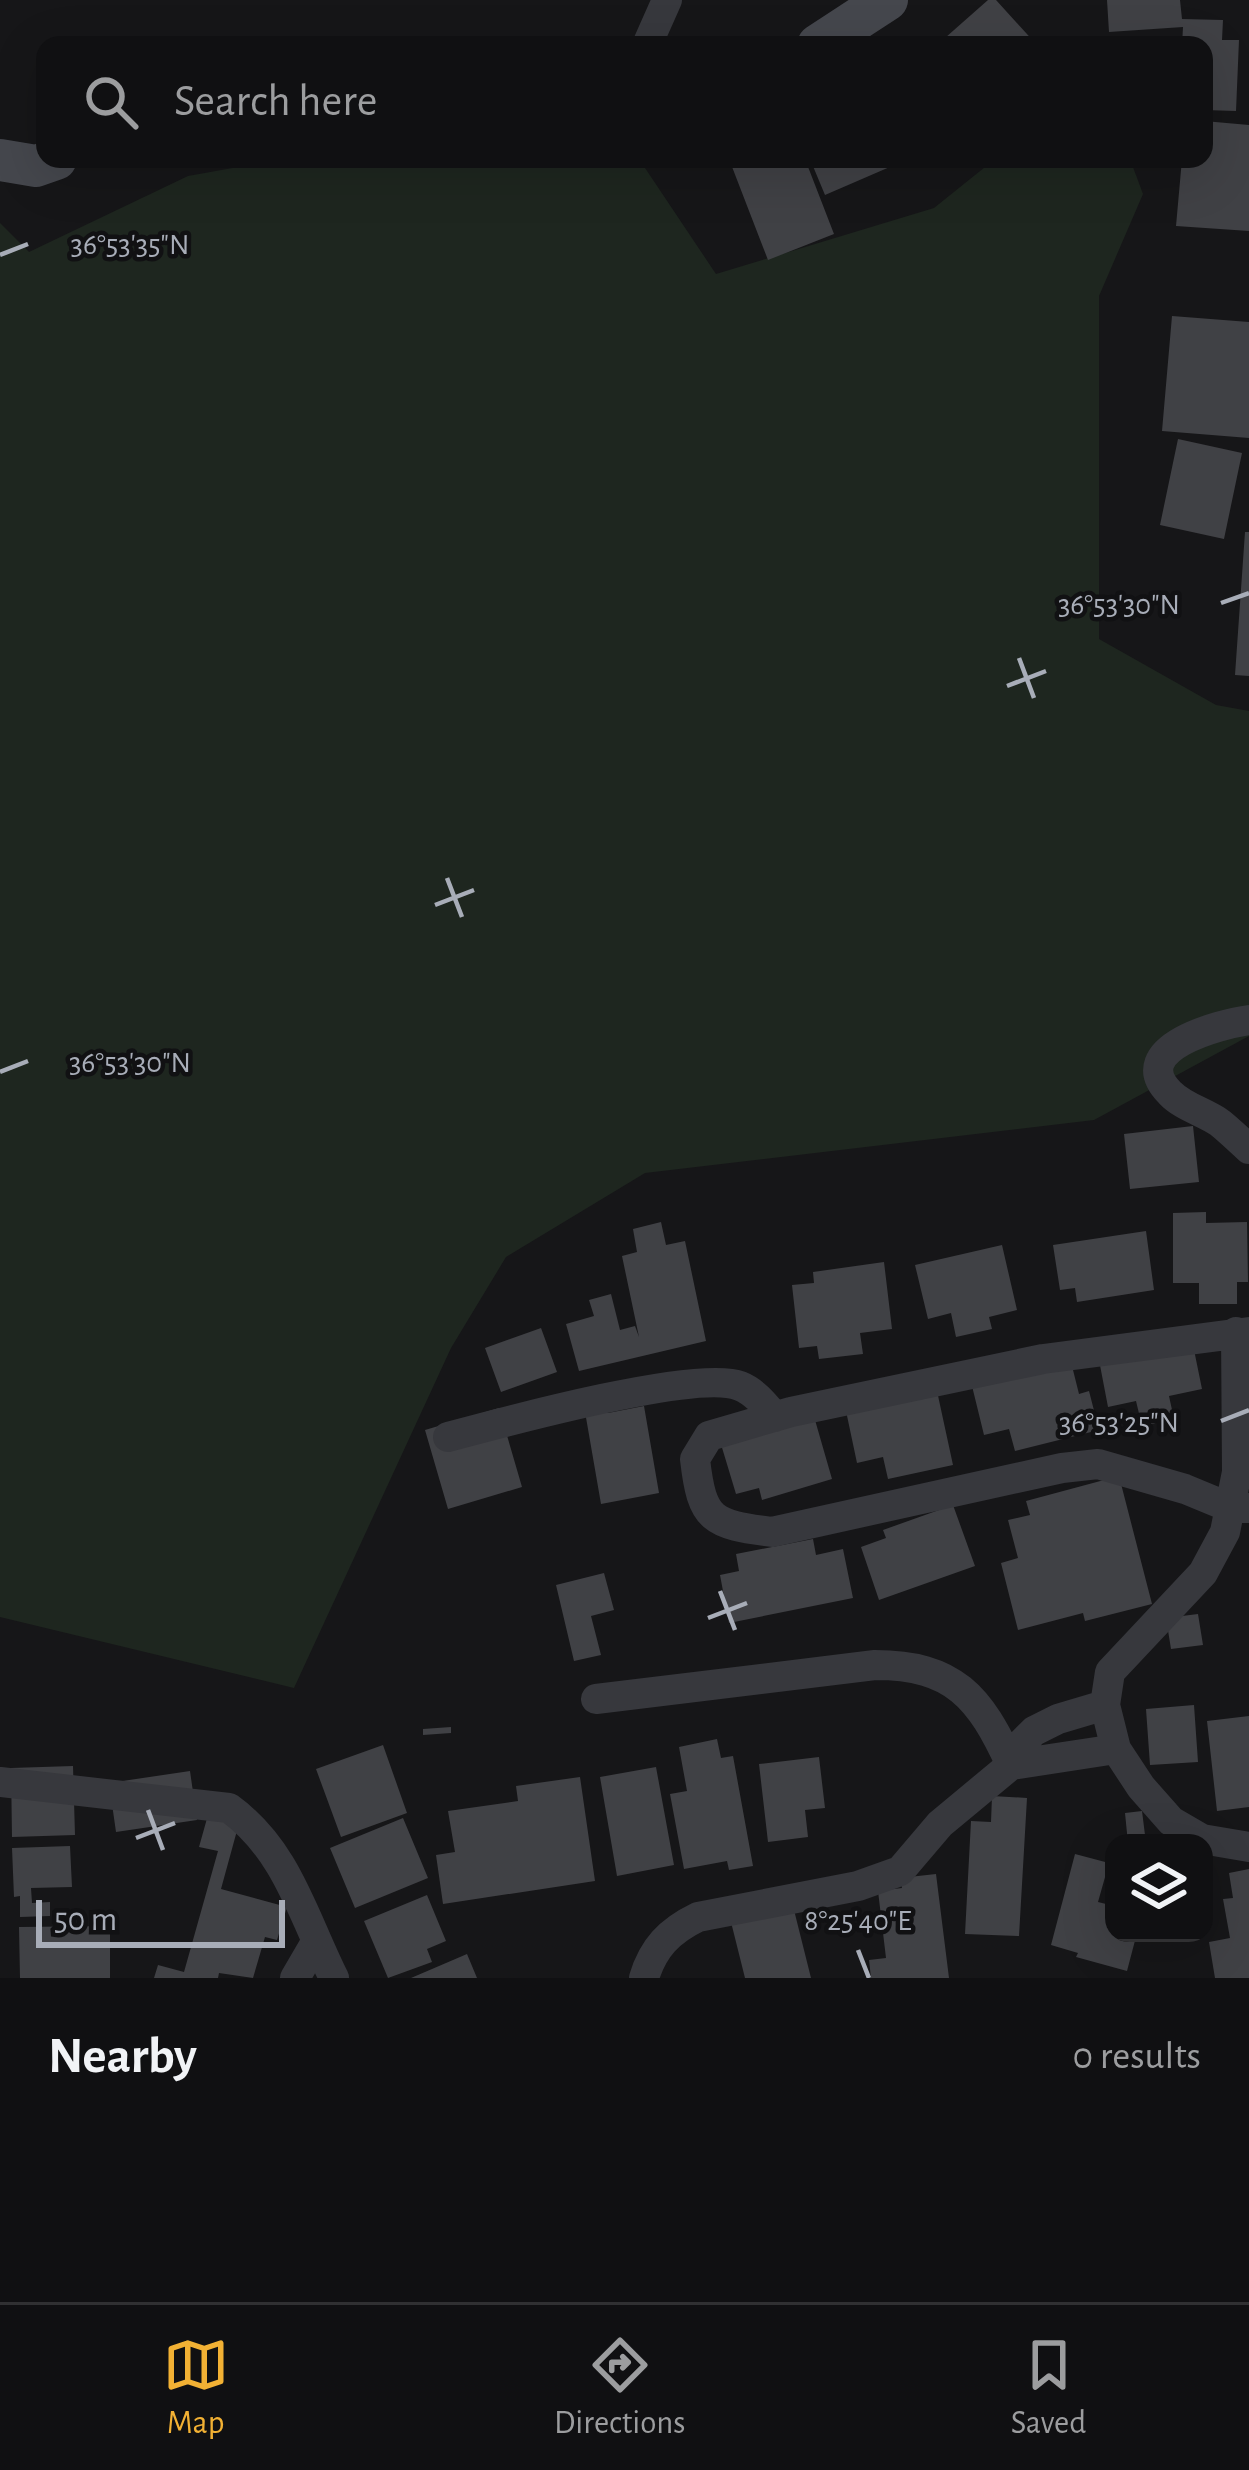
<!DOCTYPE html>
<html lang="en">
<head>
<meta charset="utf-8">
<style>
	body { margin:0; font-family:"Alegreya Sans",sans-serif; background:#19191b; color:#f1f3f6 }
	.controls { position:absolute; right:36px; bottom:36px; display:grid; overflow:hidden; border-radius:24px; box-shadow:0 12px 48px #0002 }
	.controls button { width:108px; height:108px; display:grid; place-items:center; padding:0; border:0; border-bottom:3px solid #303032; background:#101012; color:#f1f3f6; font:60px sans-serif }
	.scale { position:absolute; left:36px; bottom:30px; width:249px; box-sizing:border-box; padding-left:12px; border:6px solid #a8adb8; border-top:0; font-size:33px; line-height:42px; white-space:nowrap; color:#a8adb8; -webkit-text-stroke:9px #111113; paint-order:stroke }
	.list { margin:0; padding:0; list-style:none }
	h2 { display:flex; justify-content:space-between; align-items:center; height:156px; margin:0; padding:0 48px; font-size:51px }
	h2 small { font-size:39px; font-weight:400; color:#9c9d9f }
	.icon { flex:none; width:66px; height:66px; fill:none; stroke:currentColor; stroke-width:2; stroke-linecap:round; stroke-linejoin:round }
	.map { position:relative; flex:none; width:1249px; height:1978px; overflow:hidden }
	.search { position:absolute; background:#101012; box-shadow:0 12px 48px #0002; left:36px; right:36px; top:36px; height:132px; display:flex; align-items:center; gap:30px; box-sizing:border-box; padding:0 42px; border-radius:24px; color:#9c9d9f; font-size:45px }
	.sheet { height:324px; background:#101012 }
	nav { display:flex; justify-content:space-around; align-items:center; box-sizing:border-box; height:168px; border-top:3px solid #303032; background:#101012; font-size:33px; color:#9c9d9f }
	nav a { display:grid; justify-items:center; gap:6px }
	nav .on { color:#f2b134 }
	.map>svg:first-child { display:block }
	.green { fill:#1e261f }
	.building { fill:#404145 }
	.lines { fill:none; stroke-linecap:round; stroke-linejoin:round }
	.street { stroke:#37383d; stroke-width:30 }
	.secondary { stroke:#45474d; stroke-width:42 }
	.ticks { fill:none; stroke:#a8adb8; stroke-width:4.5 }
	.ticks-label { font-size:30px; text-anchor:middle; fill:#a8adb8; stroke:#111113; stroke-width:9; stroke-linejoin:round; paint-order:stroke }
</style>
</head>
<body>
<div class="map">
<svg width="1249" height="1978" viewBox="0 0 1249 1978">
	<rect width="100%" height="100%" fill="#161618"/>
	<path class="green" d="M283 159H639L716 274 934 208 995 159H1130L1143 194 1099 296V639L1216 705 1249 711V1036L1094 1120 645 1173 506 1257 451 1348 294 1688 0 1617V223L29 252 188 176Z"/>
	<path class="building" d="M988 0H996L1037 45H937Z
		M1107 0H1180L1182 19 1223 20 1222 40H1239L1236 111 1204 110V45H1182L1183 27 1109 32Z
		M1204 121 1249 125V231L1176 226 1182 159H1204Z
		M729 159H805L834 234 768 260Z
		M810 159H898L899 163 825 195Z
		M1172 316 1249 322V438L1162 431Z
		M1178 439 1242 453 1224 539 1160 525Z
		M1245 532H1249V676L1235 675Z
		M1193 1126 1199 1182 1130 1189 1124 1134Z
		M1206 1212V1223L1247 1222 1248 1282H1237V1304H1199V1283H1173V1213Z
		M661 1222 666 1245 685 1241 706 1341 579 1371 566 1324 594 1316 589 1300 611 1294 620 1330 635 1326 639 1337 622 1256 637 1252 633 1229Z
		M1146 1231 1154 1290 1077 1302 1075 1288 1060 1290 1053 1245Z
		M1002 1245 1017 1310 989 1317 992 1329 956 1337 951 1313 928 1319 915 1265Z
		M884 1262 892 1329 860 1333 863 1354 819 1359 817 1346 799 1348 792 1285 814 1283 813 1272Z
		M541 1328 557 1372 501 1392 485 1348Z
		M1192 1340 1202 1389 1169 1396 1174 1419 1142 1426 1136 1401 1108 1407 1099 1360Z
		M1071 1362 1079 1394 1089 1391 1099 1430 1015 1451 1009 1429 984 1435 972 1386Z
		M937 1391 953 1465 888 1479 883 1457 857 1463 846 1411Z
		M584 1406 608 1413 644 1406 659 1493 601 1504Z
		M499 1408 522 1487 448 1509 425 1430Z
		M813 1413 832 1479 762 1500 759 1488 736 1494 720 1441Z
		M1119 1476 1152 1604 1085 1621 1083 1613 1018 1630 1001 1563 1018 1558 1008 1520 1030 1515 1026 1501Z
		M953 1505 975 1566 879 1600 861 1547 886 1538 883 1530Z
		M813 1539 816 1555 843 1549 853 1598 729 1623 720 1575 739 1571 736 1554Z
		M604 1573 614 1610 591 1616 601 1655 574 1661 556 1585Z
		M1198 1614 1203 1645 1171 1649 1166 1618Z
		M1194 1705 1198 1762 1150 1765 1146 1709Z
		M1249 1716V1807L1217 1811 1207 1721Z
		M451 1727V1733L423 1735V1729Z
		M717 1739 721 1758 733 1756 753 1866 729 1870 727 1861 684 1869 670 1794 687 1791 679 1747Z
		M383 1745 407 1813 341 1837 316 1769Z
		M819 1757 825 1808 805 1810 808 1837 768 1842 759 1764Z
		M73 1766 75 1835 12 1837 11 1768Z
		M656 1767 674 1865 617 1876 600 1777Z
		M190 1771 197 1820 116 1832 109 1783Z
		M580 1777 595 1881 443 1904 436 1855 455 1852 448 1811 518 1801 516 1786Z
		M992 1796 1027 1798 1019 1936 965 1934 971 1821 991 1822Z
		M213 1797 244 1805 221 1889 287 1907 277 1940 265 1937 253 1978 219 1973 218 1978H154L158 1965 184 1972 218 1851 199 1847Z
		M1142 1811 1146 1843H1128L1125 1813Z
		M403 1818 428 1878 355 1908 330 1848Z
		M70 1846 72 1887 31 1888 32 1903 50 1902V1916L20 1917V1896L14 1897 12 1848Z
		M1075 1854 1109 1863 1098 1902 1114 1906V1933H1137L1127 1971 1076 1957 1078 1953 1051 1945Z
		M1249 1869V1978H1215L1209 1942 1230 1938 1223 1899 1233 1898 1229 1873Z
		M936 1874 949 1978H871L869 1960 886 1958 878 1891 902 1888 900 1878Z
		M790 1894 811 1978H745L728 1910Z
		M427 1895 446 1941 427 1949 432 1962 388 1978 364 1921Z
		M110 1926V1978H20L19 1927Z
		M467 1954 477 1978H411Z"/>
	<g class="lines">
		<path class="street" d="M647 45 667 0
			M1249 1020C1221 1024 1125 1048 1170 1093 1183 1107 1205 1112 1220 1123 1230 1131 1239 1140 1249 1149
			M1236 1332 1237 1472 1225 1532 1203 1573 1110 1672 1105 1705 1116 1749 1141 1787 1171 1821 1202 1839 1249 1847
			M1249 1332 1043 1359 791 1412 709 1436 695 1459C702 1521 712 1524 772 1532L1062 1468 1098 1464 1185 1489 1231 1508H1249
			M448 1437C500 1423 698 1369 740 1386 755 1392 765 1405 775 1417
			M596 1699 875 1665C954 1665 980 1697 1011 1765
			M1011 1765 1116 1749
			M0 1782 229 1808C287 1850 303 1916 334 1978
			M295 1978 316 1942
			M644 1978C653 1948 669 1931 698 1917L858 1886 900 1871 940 1824 1011 1765 1020 1745 1034 1731 1058 1719 1105 1705"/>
		<path class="secondary" d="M818 45 887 0
			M0 160 36 166 56 159"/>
	</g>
	<path class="ticks" d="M0 255 28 244M1221 603 1249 593M1019 658 1034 698M1007 686 1046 671M447 878 462 917M435 905 474 890M0 1072 28 1061M1221 1421 1249 1410M720 1591 735 1630M708 1618 747 1603M148 1810 163 1850M136 1838 175 1823M858 1950 869 1978"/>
	<g class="ticks-label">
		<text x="130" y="254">36°53'35"N</text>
		<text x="1119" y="614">36°53'30"N</text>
		<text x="130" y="1072">36°53'30"N</text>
		<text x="1119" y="1432">36°53'25"N</text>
		<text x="858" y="1930">8°25'40"E</text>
	</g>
</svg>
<div class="controls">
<button><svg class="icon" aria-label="layers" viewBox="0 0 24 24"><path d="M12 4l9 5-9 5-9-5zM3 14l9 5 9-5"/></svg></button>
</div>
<div class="scale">50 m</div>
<div class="search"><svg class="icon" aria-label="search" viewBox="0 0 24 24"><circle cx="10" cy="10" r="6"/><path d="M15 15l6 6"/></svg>Search here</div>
</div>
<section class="sheet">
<h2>Nearby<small>0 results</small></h2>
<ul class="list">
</ul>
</section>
<nav>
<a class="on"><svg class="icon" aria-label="map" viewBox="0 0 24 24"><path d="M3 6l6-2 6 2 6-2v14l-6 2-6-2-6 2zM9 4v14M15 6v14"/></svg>Map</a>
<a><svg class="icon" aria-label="directions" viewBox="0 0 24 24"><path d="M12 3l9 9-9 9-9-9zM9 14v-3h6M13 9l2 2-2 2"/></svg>Directions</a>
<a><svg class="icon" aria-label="saved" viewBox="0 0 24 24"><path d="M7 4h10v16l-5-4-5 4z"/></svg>Saved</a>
</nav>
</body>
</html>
